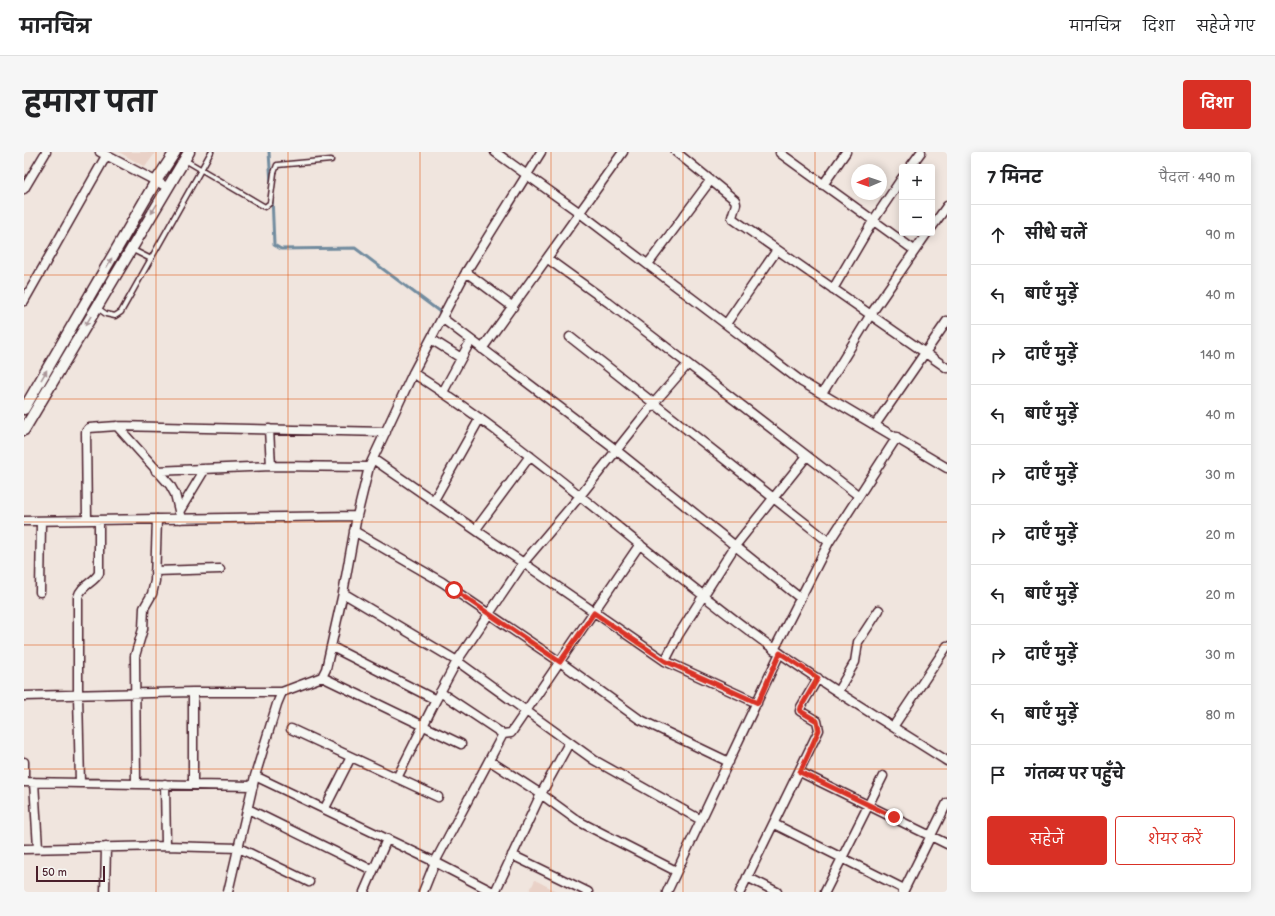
<!DOCTYPE html>
<html lang="hi">
<head>
<meta charset="utf-8">
<style>
	body { margin:0; font-family:"Balsamiq Sans","Playpen Sans Deva",sans-serif; background:#f6f6f6; color:#202124 }
	.controls { position:absolute; right:12px; top:12px; display:grid; overflow:hidden; border-radius:4px; box-shadow:0 2px 10px #0003 }
	.controls button { width:36px; height:36px; display:grid; place-items:center; padding:0; border:0; border-bottom:1px solid #e0e0e0; background:#fff; color:#202124; font:20px sans-serif }
	.compass { position:absolute; left:827px; top:12px; width:36px; height:36px; border-radius:50%; background:#fff; box-shadow:0 2px 10px #0003; rotate:268deg }
	.scale { position:absolute; left:12px; bottom:10px; width:69px; box-sizing:border-box; padding-left:4px; border:2px solid #4a1f2b; border-top:0; font-size:11px; line-height:14px; white-space:nowrap; color:#4a1f2b; -webkit-text-stroke:3px #f6f6f2; paint-order:stroke }
	.stop { position:absolute; width:12px; height:12px; margin:-9px; border:3px solid #d93025; border-radius:50%; background:#fff }
	.stop.end { background:#d93025; border-color:#fff; box-shadow:0 1px 4px #0008 }
	.list { margin:0; padding:0; list-style:none }
	h2 { display:flex; justify-content:space-between; align-items:center; height:52px; margin:0; padding:0 16px; font-size:17px }
	h2 small { font-size:13px; font-weight:400; color:#757577 }
	.list li { display:grid; grid-template-columns:26px 1fr auto; gap:12px; align-items:center; box-sizing:border-box; height:60px; padding:0 16px; border-top:1px solid #e0e0e0 }
	.list b { display:block; font-size:15px; white-space:nowrap }
	.list em { font-size:13px; font-style:normal; color:#757577 }
	.actions { display:flex; gap:8px; padding:12px 16px }
	.actions a { flex:1; padding:9px 0; border:1px solid #d93025; border-radius:4px; text-align:center; font-size:14px; color:#d93025 }
	.actions .main { background:#d93025; color:#fff }
	.icon { flex:none; width:22px; height:22px; fill:none; stroke:currentColor; stroke-width:2; stroke-linecap:round; stroke-linejoin:round }
	.map { position:relative; flex:none; width:923px; height:740px; overflow:hidden; border-radius:4px }
	header { display:flex; align-items:center; gap:24px; box-sizing:border-box; height:56px; padding:0 20px; background:#fff; border-bottom:1px solid #e0e0e0 }
	header strong { font-size:19px }
	nav { display:flex; gap:22px; margin-inline-start:auto; font-size:14px }
	.intro { display:flex; align-items:center; justify-content:space-between; box-sizing:border-box; height:96px; padding:0 24px }
	h1 { margin:0; font-size:28px }
	.button { padding:10px 18px; border-radius:4px; background:#d93025; color:#fff; font-size:14px; font-weight:700 }
	main { display:flex; gap:24px; padding:0 24px }
	aside { flex:1; background:#fff; border-radius:4px; box-shadow:0 2px 10px #0003 }
	.map>svg:first-child { display:block }
	.built { fill:#e9d1c7 }
	.lines { fill:none; stroke-linecap:round; stroke-linejoin:round }
	.stream { stroke:#728c9f; stroke-width:3 }
	.service-casing { stroke:#4a1f2b; stroke-width:7 }
	.minor-casing { stroke:#4a1f2b; stroke-width:11 }
	.tertiary-casing { stroke:#4a1f2b; stroke-width:13 }
	.service { stroke:#f6f6f2; stroke-width:4 }
	.minor { stroke:#f6f6f2; stroke-width:8 }
	.tertiary { stroke:#f6f6f2; stroke-width:10 }
	.oneway { fill:#a99598 }
	.route { stroke:#d93025; stroke-width:5 }
	.grid { fill:none; stroke:#e0560e; stroke-width:1; stroke-opacity:0.55 }
</style>
</head>
<body>
<header>
<strong>मानचित्र</strong>
<nav><a>मानचित्र</a><a>दिशा</a><a>सहेजे गए</a></nav>
</header>
<div class="intro"><h1>हमारा पता</h1><a class="button">दिशा</a></div>
<main>
<div class="map">
<svg width="923" height="740" viewBox="0 0 923 740">
	<rect width="100%" height="100%" fill="#f0e5de"/>
	<filter id="ink" filterUnits="userSpaceOnUse"><feTurbulence type="fractalNoise" baseFrequency=".025" numOctaves="2"/><feDisplacementMap in="SourceGraphic" scale="8" xChannelSelector="R" yChannelSelector="G"/><feConvolveMatrix kernelMatrix="1 2 1 2 8 2 1 2 1" color-interpolation-filters="sRGB"/></filter>
	<g filter="url(#ink)">
		<path class="built" d="M95 0H132L121 15Z
			M511 728 534 740H505Z"/>
		<g class="lines">
			<path class="stream" d="M245 0 247 32
				M248 44 250 93 257 97 331 96 416 160"/>
			<g class="service-casing">
				<path id="service" d="M161 8 241 55 246 51 250 21 253 13 307 8
					M107 97 127 107
					M72 155 82 162 91 164 97 160 187 0"/>
			</g>
			<g class="minor-casing">
				<path id="minor" d="M76 0 143 35
					M471 0 556 61 778 230 923 316
					M652 0 711 48 712 52 708 65 709 67 923 216
					M756 1 890 98
					M886 15 897 0
					M799 33 822 0
					M0 37 22 0
					M908 75 923 54
					M524 107 585 151 835 344
					M624 112 686 29
					M442 120 489 155
					M809 137 849 69 878 26
					M0 149 82 4
					M418 166 592 298 776 446
					M702 172 753 98
					M546 185 805 390
					M407 187 437 206
					M458 197 599 0
					M389 221C517 302 627 409 750 497 806 537 865 572 923 609
					M419 240 447 188
					M798 242 847 162 903 81
					M851 273 923 169
					M93 274 146 333 151 342 157 367
					M245 277 247 314
					M349 307 641 509 733 551
					M132 319 247 314 345 315
					M410 348 456 266
					M155 360 181 317
					M63 368 62 280 65 276 93 274 362 280
					M0 369 333 364
					M452 377 506 304
					M330 379 418 430 536 510 615 567 705 610
					M131 419 196 417
					M16 440 17 369
					M319 441 433 509 570 608 677 668
					M308 495 412 548
					M750 498 805 390 873 285
					M641 509 655 482 711 394 783 304
					M298 525 437 592
					M814 539 831 510 834 490 855 458
					M169 540V632
					M416 540 479 582 487 581 616 392
					M0 544 169 540H258
					M869 575 923 494
					M267 577 414 645
					M466 609 517 642 554 669 652 719
					M0 610V630
					M776 620 923 692
					M231 624 411 710 469 740
					M373 626 412 548 433 509 500 410 556 344 630 251 664 212
					M0 630 229 634
					M10 630 14 696
					M56 631 54 543V445C57 433 70 431 75 421V368
					M112 632 111 504 119 477 120 456 128 442 131 429 133 367
					M141 632 142 694
					M301 656 327 605
					M224 657 348 718
					M750 672 880 737
					M0 697 142 694 215 696 285 730
					M488 703 564 740
					M723 725 753 740
					M81 740 82 695
					M204 740 231 624 253 552 258 540 298 525 302 517 319 441 333 364 345 315 389 221 442 120 517 0
					M340 740 363 687
					M399 740 411 710 479 582
					M471 740 517 642 545 591
					M643 740 756 501
					M716 740 795 578 793 569 776 559 777 555 794 526
					M801 740 859 624
					M879 740 923 651"/>
			</g>
			<g class="tertiary-casing">
				<path id="tertiary" d="M0 257 132 29 151 0
					M0 278 165 0"/>
			</g>
			<use href="#service" class="service"/>
			<use href="#minor" class="minor"/>
			<use href="#tertiary" class="tertiary"/>
		</g>
		<defs><path id="oneway-solid" d="M-6-.8H1V-3.2L6.5 0L1 3.2V.8H-6Z"/></defs>
		<g class="oneway">
			<use href="#oneway-solid" transform="translate(130 57) rotate(121)"/>
			<use href="#oneway-solid" transform="translate(85 111) rotate(-60)"/>
			<use href="#oneway-solid" transform="translate(64 169) rotate(121)"/>
			<use href="#oneway-solid" transform="translate(20 223) rotate(-60)"/>
		</g>
	</g>
	<g class="lines" filter="url(#ink)">
		<path class="route" d="M430 438 536 510 570 461 641 509 734 551 756 501 794 526 777 555 776 559 793 569 795 578 776 620 870 665"/>
	</g>
	<path class="grid" d="M132 0V740M264 0V740M396 0V740M527 0V740M659 0V740M791 0V740M0 123H923M0 247H923M0 370H923M0 493H923M0 617H923"/>
</svg>
<div class="controls">
<button>+</button>
<button>−</button>
</div>
<svg class="compass" viewBox="-18 -18 36 36"><path d="M0-13l5 13h-10z" fill="#e53935"/><path d="M0 13l5-13h-10z" fill="#757577"/></svg>
<div class="scale">50 m</div>
<div class="stop" style="left:430px;top:438px"></div>
<div class="stop end" style="left:870px;top:665px"></div>
</div>
<aside>
<h2>7 मिनट<small>पैदल · 490 m</small></h2>
<ul class="list">
<li><svg class="icon" aria-label="ahead" viewBox="0 0 24 24"><path d="M12 20V5M6 11l6-6 6 6"/></svg><div><b>सीधे चलें</b></div><em>90 m</em></li>
<li><svg class="icon" aria-label="left" viewBox="0 0 24 24"><path d="M17 20v-9H6M10 6l-5 5 5 5"/></svg><div><b>बाएँ मुड़ें</b></div><em>40 m</em></li>
<li><svg class="icon" aria-label="right" viewBox="0 0 24 24"><path d="M7 20v-9h11M14 6l5 5-5 5"/></svg><div><b>दाएँ मुड़ें</b></div><em>140 m</em></li>
<li><svg class="icon" aria-label="left" viewBox="0 0 24 24"><path d="M17 20v-9H6M10 6l-5 5 5 5"/></svg><div><b>बाएँ मुड़ें</b></div><em>40 m</em></li>
<li><svg class="icon" aria-label="right" viewBox="0 0 24 24"><path d="M7 20v-9h11M14 6l5 5-5 5"/></svg><div><b>दाएँ मुड़ें</b></div><em>30 m</em></li>
<li><svg class="icon" aria-label="right" viewBox="0 0 24 24"><path d="M7 20v-9h11M14 6l5 5-5 5"/></svg><div><b>दाएँ मुड़ें</b></div><em>20 m</em></li>
<li><svg class="icon" aria-label="left" viewBox="0 0 24 24"><path d="M17 20v-9H6M10 6l-5 5 5 5"/></svg><div><b>बाएँ मुड़ें</b></div><em>20 m</em></li>
<li><svg class="icon" aria-label="right" viewBox="0 0 24 24"><path d="M7 20v-9h11M14 6l5 5-5 5"/></svg><div><b>दाएँ मुड़ें</b></div><em>30 m</em></li>
<li><svg class="icon" aria-label="left" viewBox="0 0 24 24"><path d="M17 20v-9H6M10 6l-5 5 5 5"/></svg><div><b>बाएँ मुड़ें</b></div><em>80 m</em></li>
<li><svg class="icon" aria-label="arrive" viewBox="0 0 24 24"><path d="M6 21V4h12l-3 4 3 4H6"/></svg><div><b>गंतव्य पर पहुँचे</b></div></li>
</ul>
<div class="actions"><a class="main">सहेजें</a><a>शेयर करें</a></div>
</aside>
</main>
</body>
</html>
